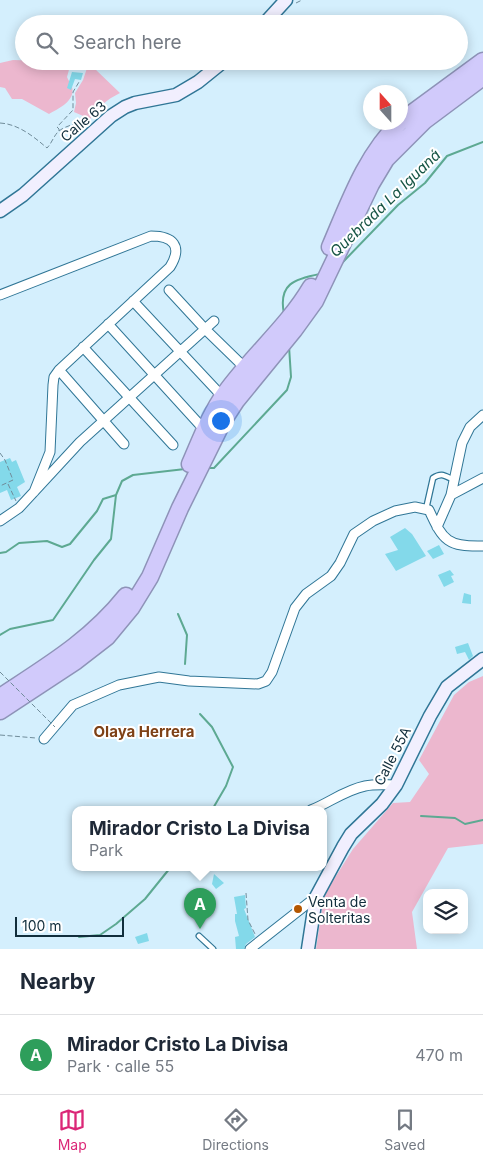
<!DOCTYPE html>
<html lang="en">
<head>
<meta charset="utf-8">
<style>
	body { margin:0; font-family:Inter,sans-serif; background:#f6f6f7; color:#1f2937 }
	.controls { position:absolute; right:15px; bottom:15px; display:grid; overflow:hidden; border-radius:10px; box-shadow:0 2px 12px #0003 }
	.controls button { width:45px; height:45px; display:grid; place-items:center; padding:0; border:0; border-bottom:1px solid #e0e1e3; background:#fff; color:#1f2937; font:25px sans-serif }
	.compass { position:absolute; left:363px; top:85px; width:45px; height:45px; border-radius:50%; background:#fff; box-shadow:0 2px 12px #0003; rotate:339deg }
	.scale { position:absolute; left:15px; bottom:12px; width:109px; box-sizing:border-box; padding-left:5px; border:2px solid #112e3c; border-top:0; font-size:14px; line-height:18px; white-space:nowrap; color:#112e3c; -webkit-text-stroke:4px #fff; paint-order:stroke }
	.you { position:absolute; left:220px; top:420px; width:18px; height:18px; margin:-12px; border:4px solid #fff; border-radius:50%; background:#1a73e8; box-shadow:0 0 0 8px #1a73e833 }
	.badge { display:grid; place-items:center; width:32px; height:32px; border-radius:50%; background:#db2777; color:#fff; font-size:16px; font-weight:700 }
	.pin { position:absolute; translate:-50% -41px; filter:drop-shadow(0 1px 2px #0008) }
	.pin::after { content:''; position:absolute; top:26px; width:18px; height:15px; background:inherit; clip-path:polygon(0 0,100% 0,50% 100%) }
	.popup { position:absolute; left:72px; top:806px; width:255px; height:65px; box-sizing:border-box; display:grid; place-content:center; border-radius:10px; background:#fff; filter:drop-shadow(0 1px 4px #0005); font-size:16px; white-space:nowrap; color:#747a83 }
	.popup b { font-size:19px; color:#1f2937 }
	.popup::after { content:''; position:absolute; left:50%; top:100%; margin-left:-10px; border:10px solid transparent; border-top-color:#fff }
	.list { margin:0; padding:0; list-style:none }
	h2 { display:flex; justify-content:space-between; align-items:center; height:65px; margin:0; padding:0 20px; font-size:21px }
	h2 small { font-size:16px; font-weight:400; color:#747a83 }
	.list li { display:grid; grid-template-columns:32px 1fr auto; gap:15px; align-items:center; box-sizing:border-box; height:80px; padding:0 20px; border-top:1px solid #e0e1e3 }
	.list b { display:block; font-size:19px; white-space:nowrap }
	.list p { margin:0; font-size:16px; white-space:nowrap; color:#747a83 }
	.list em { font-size:16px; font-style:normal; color:#747a83 }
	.icon { flex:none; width:28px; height:28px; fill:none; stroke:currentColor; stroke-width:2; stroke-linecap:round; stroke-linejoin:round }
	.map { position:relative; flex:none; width:483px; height:949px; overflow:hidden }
	.search { position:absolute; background:#fff; box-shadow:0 2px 12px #0003; left:15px; right:15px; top:15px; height:55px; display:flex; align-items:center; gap:12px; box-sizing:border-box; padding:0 18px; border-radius:28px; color:#747a83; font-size:19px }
	.sheet { height:145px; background:#fff }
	nav { display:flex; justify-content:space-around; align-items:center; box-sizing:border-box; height:70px; border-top:1px solid #e0e1e3; background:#fff; font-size:14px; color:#747a83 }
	nav a { display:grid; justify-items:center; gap:2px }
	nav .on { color:#db2777 }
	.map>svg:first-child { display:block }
	.green { fill:#ecb7ce }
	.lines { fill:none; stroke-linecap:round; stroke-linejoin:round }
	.stream { stroke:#5da992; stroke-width:2 }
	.building { fill:#83d9ea }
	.lane-casing { stroke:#307696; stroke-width:7 }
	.street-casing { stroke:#307696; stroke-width:11 }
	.secondary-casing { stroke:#307696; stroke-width:15 }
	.highway-casing { stroke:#8e93b8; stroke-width:19 }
	.path { stroke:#708c9a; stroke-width:1; stroke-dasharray:5 2.5; stroke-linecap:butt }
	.lane { stroke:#fff; stroke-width:4.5 }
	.street { stroke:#fff; stroke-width:9 }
	.secondary { stroke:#f1effe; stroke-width:12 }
	.highway { stroke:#d1cafb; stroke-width:16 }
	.path-bridge { stroke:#708c9a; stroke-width:1; stroke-dasharray:5 2.5; stroke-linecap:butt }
	.poi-dot { fill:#b45701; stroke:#fff; stroke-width:2 }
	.labels { text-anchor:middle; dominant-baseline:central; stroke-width:4; stroke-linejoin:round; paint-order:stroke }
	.street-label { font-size:14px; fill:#112e3c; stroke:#fff }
	.poi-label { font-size:14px; fill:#112e3c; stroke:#fff; text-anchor:start }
	.water-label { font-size:15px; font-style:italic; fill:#175545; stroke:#fff }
	.neighbourhood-label { font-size:15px; font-weight:bold; fill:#7e4116; stroke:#fff }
</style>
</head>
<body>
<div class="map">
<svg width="483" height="949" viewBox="0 0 483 949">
	<rect width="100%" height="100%" fill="#d4effd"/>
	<path class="green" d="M13 60 44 61 70 66 67 77C68 80 70 82 71 84 78 100 59 108 49 114L22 99H12L5 88 0 87V63Z
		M88 65 95 69 120 93C106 100 98 107 90 119L74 112 76 103 75 93 83 80Z
		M483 676V844L448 848 412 912 417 949H316L324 895 353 849 393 803 410 802 429 774 419 760 454 695 469 682Z"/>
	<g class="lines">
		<path class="stream" d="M342 263 398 205 425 183 447 156 483 142
			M284 314C278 284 294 279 320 274
			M208 468H214L287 390 291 377 289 346
			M0 553 6 552 19 543 47 541 62 547 70 544 97 511 103 499 116 495
			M178 614 187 635 185 664
			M0 635 10 629 53 620 94 560 111 539 116 495 122 481 133 475 185 469
			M200 714 212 727 233 767 226 786 212 810
			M421 816 455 818 465 824 483 820
			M79 937 100 935 116 924 145 899 170 868"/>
	</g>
	<path class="building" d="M72 72 83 73 81 80 75 79 71 90 67 88Z
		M10 458 12 462 16 460 25 482 17 487 21 496 11 500 7 490 0 493V462Z
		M405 528 412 534 426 556 396 571 385 554 398 550 390 537Z
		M439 545 444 554 433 559 427 551Z
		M450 570 454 575 451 576 454 582 444 587 438 575Z
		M464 593 471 595V604L462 603Z
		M468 643 473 656 469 660 465 652 457 654 455 647Z
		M214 874 224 883 216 889 212 884Z
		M245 895 246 908 244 909 255 937 246 944 244 949H236L235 937 239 936 235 921V914H237L234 897Z
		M147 933 149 941 138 944 135 937Z"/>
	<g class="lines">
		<g class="lane-casing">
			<path id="lane" d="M426 509 433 478C442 472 445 476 454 480
				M199 936 213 949"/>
		</g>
		<g class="street-casing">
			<path id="street" d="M169 290 205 329 242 365
				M0 295 151 236C173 236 183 246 170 267L59 370 54 377 53 385 50 452 34 492
				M133 301 220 394
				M108 324 200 425
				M83 347 173 445
				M59 370 124 444
				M451 495 483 478
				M0 521 19 508 80 442 214 321
				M437 527 451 495 462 443 470 427 483 415
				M44 739 73 705 119 685 159 677 189 681 258 684 266 681 272 672 295 608 306 594 331 576 340 563 354 534 373 521 395 511 415 507 429 510C443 541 448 547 483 546
				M311 810C329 803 345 790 365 786 375 784 385 785 396 785
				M250 949 316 897"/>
		</g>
		<g class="secondary-casing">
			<path id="secondary" d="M264 24 286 0
				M0 211 23 195 111 116 125 107 135 103 176 95 198 82 224 61
				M308 949 316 897 343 847 351 834 382 804 396 785 430 716 447 687 483 659"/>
		</g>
		<g class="highway-casing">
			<path id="highway" d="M400 122 483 61
				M330 247C349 203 365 156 400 122
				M190 464C201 439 210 414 226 392 252 356 288 326 311 287
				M0 697C47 666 90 641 126 596
				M0 711 76 661 107 637 131 608 150 577 180 508 223 421 236 401 294 330 315 301 371 184 386 159 424 121 483 77"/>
		</g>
		<path class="path" d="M296 3 302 0
			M0 123C18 124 33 136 47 148 52 143 54 135 59 131 65 126 79 122 87 123
			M59 131V129L57 127 73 110V92L79 82
			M0 453 5 460 13 480 0 486
			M8 484 16 501
			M0 735 36 738
			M246 893 248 920 255 934"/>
		<use href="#lane" class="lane"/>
		<use href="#street" class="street"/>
		<use href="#secondary" class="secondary"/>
		<use href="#highway" class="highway"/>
		<path class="path-bridge" d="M0 672 55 727"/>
	</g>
	<circle class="poi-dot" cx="298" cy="909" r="5"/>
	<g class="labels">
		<g class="street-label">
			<text transform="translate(83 121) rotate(-40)">Calle 63</text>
			<text transform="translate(392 756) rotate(-63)">Calle 55A</text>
		</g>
		<g class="poi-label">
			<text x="308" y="901">Venta de<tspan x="308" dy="16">Solteritas</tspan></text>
		</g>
		<g class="water-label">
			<text transform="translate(385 203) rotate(-44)">Quebrada La Iguaná</text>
		</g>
		<g class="neighbourhood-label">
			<text x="144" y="731">Olaya Herrera</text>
		</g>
	</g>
</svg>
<div class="controls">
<button><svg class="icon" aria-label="layers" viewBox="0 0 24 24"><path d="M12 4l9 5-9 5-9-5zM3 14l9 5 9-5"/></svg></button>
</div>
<svg class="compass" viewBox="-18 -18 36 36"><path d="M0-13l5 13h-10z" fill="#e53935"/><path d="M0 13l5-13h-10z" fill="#747a83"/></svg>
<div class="scale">100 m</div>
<div class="you"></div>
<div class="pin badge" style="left:200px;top:929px;background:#2e9e5b">A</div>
<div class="popup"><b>Mirador Cristo La Divisa</b>Park</div>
<div class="search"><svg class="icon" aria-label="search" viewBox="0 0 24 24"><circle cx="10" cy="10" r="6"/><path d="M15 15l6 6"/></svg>Search here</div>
</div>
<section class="sheet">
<h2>Nearby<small></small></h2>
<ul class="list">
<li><span class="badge" style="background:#2e9e5b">A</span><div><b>Mirador Cristo La Divisa</b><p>Park · calle 55</p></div><em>470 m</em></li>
</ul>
</section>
<nav>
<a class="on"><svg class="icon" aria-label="map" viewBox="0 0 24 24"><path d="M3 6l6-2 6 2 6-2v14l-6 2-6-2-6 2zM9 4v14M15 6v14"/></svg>Map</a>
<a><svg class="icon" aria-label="directions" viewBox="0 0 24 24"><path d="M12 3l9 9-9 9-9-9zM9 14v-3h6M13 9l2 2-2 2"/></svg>Directions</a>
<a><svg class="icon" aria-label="saved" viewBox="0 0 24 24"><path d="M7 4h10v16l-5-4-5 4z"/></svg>Saved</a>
</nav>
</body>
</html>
